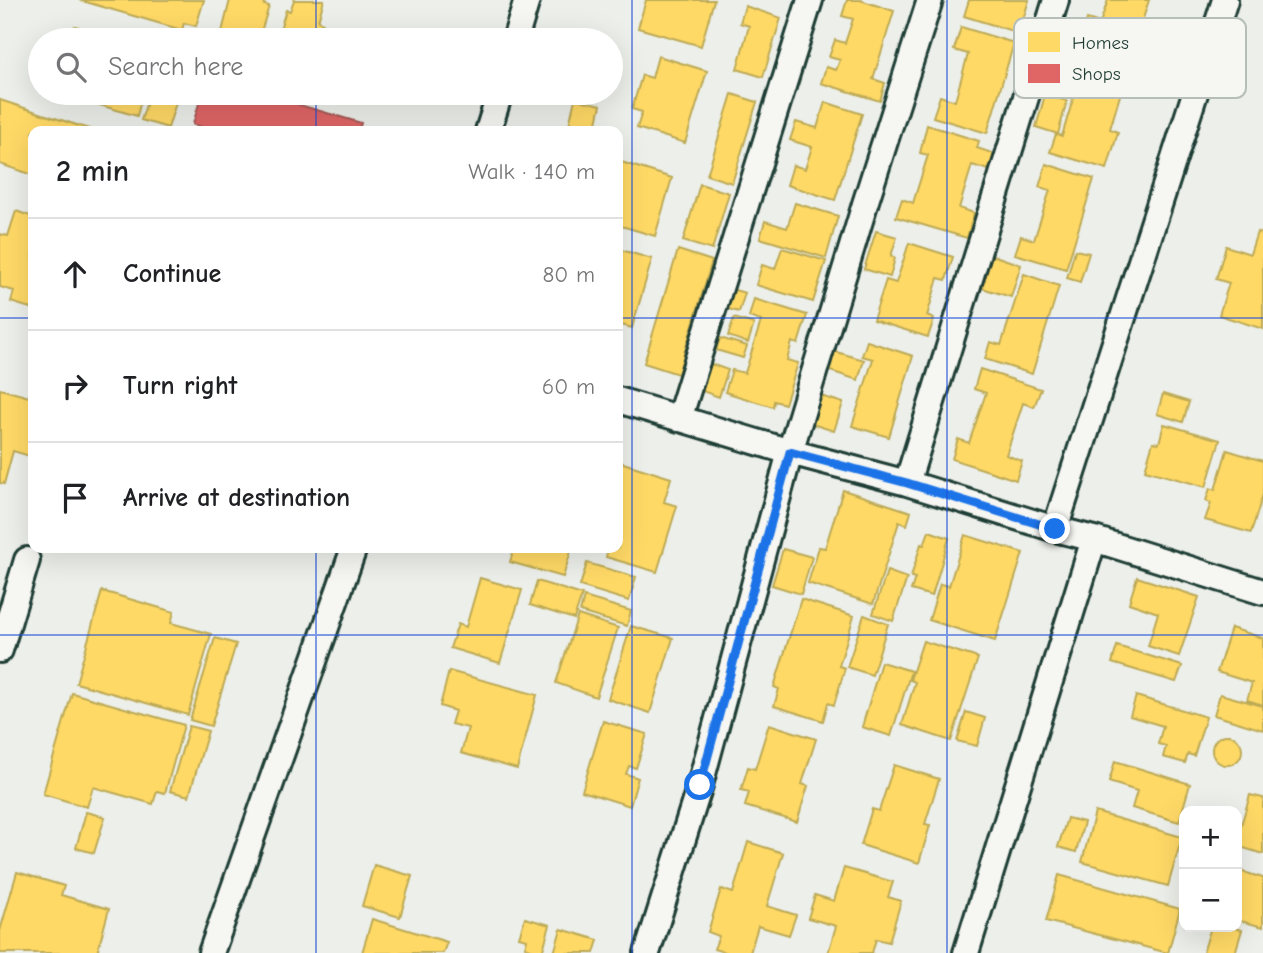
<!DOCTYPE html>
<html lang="en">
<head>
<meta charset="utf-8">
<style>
	body { margin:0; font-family:"Comic Neue",sans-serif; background:#f2f2f2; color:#202124 }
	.controls { position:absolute; right:21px; bottom:21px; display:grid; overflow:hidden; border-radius:14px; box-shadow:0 7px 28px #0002 }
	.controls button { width:63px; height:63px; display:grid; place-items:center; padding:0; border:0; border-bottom:2px solid #e0e0e0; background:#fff; color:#202124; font:35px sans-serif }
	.stop { position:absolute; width:21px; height:21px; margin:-16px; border:5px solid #1a73e8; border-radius:50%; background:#fff }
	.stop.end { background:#1a73e8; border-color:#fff; box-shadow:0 2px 7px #0008 }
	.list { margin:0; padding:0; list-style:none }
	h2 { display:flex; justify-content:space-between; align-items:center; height:91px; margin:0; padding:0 28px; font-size:30px }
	h2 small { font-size:23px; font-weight:400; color:#757577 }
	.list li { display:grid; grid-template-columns:46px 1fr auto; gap:21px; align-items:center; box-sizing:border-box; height:112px; padding:0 28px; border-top:2px solid #e0e0e0 }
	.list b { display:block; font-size:26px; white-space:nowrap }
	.list em { font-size:23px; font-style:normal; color:#757577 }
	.icon { flex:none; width:38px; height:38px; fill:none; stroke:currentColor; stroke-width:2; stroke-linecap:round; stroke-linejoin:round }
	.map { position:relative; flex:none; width:1263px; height:953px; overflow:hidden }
	.search { position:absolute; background:#fff; box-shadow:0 7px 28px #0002; left:28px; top:28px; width:595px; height:77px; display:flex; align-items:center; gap:18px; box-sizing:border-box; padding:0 24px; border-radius:38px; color:#757577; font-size:26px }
	.panel { position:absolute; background:#fff; box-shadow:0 7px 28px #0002; left:28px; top:126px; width:595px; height:427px; border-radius:14px }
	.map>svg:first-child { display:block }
	.homes { fill:#ffd966; stroke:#bcaa57; stroke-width:2 }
	.shops { fill:#e06666; stroke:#a65a57; stroke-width:2 }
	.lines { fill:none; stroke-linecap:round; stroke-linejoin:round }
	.minor-casing { stroke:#1f3d34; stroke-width:30 }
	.minor { stroke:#f6f6f2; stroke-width:24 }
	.route { stroke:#1a73e8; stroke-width:9 }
	.grid { fill:none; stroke:#1d4ed8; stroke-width:2; stroke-opacity:0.55 }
	.key { fill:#f6f6f2; stroke:#b6beb9; stroke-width:2 }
	.key-label { font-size:19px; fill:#1f3d34 }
</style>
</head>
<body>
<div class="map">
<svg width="1263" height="953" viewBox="0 0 1263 953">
	<rect width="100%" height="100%" fill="#edefea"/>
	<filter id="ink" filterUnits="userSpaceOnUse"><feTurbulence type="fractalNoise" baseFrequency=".0143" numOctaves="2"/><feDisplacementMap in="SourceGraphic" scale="14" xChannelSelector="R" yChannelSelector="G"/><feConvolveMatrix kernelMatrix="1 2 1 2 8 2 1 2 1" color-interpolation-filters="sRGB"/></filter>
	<g filter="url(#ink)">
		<path class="homes" d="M79 0H204L196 26 184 23 182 30Z
			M230 0H265L264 5 269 6 260 35 258 34 256 40H220Z
			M294 0H324L318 21 323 23 318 40H279L277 39 286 10 290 11Z
			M646 0H714L701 46 638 28Z
			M847 0H860L894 11 873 79 885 83 880 101 821 83 826 67 836 70 840 60 829 57 835 40 845 43 853 19 842 16Z
			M969 0H1029L1019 33 964 16Z
			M1108 0H1149L1129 62 1079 46 1087 19 1100 23Z
			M745 6 781 18 763 77 737 69 749 26 740 23Z
			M75 26 123 40H59L60 36 72 39Z
			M961 27 1014 43 987 133 933 117 940 96 955 101 968 54 954 50Z
			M658 56 707 71 685 143 637 128 642 112 632 109 642 75 652 78Z
			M1077 60 1126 75 1110 129 1118 132 1107 169 1050 152 1056 134 1062 136 1078 82 1071 79Z
			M59 93H143L137 116Z
			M150 93H179L168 128 141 120Z
			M732 94 757 102 732 183 707 175Z
			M1045 95 1067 101 1058 134 1036 127Z
			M575 99 601 105 595 131 569 125Z
			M0 100 92 130 91 131H33V175L0 164Z
			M825 102 862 114 835 200 787 185 793 165 805 169 812 147 790 140 796 122 817 128Z
			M927 125 979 141 977 148 995 154 989 170 972 165 959 208 974 213 967 238 896 217 902 199 913 203 928 155 920 153Z
			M618 161 672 178 655 236 618 225Z
			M1046 164 1094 179 1066 269 1015 254 1021 236 1034 240 1050 190 1039 187Z
			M700 184 729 193 712 250 683 241Z
			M795 203 838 216 826 258 760 238 765 221 787 228Z
			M16 211 33 217V309L11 302 14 291 0 287V234L8 236Z
			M876 231 897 237 891 256 895 258 890 277 864 269Z
			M1257 232 1263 234V329L1219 315 1229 283 1216 279 1226 246 1250 254Z
			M909 243 953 257 946 280 938 278 927 316 934 319 928 337 873 320 886 280 896 283Z
			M782 248 826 261 813 302 756 285 762 265 775 269Z
			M618 249 652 259 632 328 618 324Z
			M678 250 712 261 678 374 644 363Z
			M1075 250 1089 253 1080 282 1067 278Z
			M992 255 1021 265 1011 297 982 288Z
			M1024 274 1059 286 1032 374 985 359 990 342 1001 345Z
			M731 289 745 293 739 312 725 308Z
			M754 299 807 315 798 344 792 342 787 360 798 363 785 404 774 401 773 407 725 392 732 370 745 373 761 321 749 317Z
			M734 318 754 324 748 343 728 336Z
			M720 338 747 346 743 358 716 350Z
			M867 341 913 356 889 437 852 426 873 359 862 356Z
			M833 351 864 360 858 380 827 370Z
			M711 364 728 370 719 397 702 391Z
			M980 369 1041 389 1034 407 1023 403 1006 455 1022 461 1016 480 952 459 958 439 969 443 986 393 974 389Z
			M0 389 33 398V457L13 451 4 484 0 483Z
			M1163 394 1189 402 1183 422 1157 414Z
			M821 396 843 403 834 431 812 424Z
			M1164 424 1220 440 1206 487 1145 470 1153 442 1159 443Z
			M1227 450 1263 461V494L1251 533 1205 520 1211 503 1206 501 1210 488 1215 490Z
			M620 462 671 478 664 502 677 506 657 572 606 557 608 548H618V469Z
			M843 490 911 512 907 525 899 522 873 604 808 583 819 547 825 548Z
			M929 531 949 538 932 596 911 590 915 578 911 577 921 544 924 545Z
			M965 535 1023 553 995 641 929 620 940 584 949 586Z
			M514 548H572L563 577 510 562Z
			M783 549 812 557 801 594 772 585Z
			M587 563 636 577 629 601 580 586Z
			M887 571 907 578 893 621 873 614Z
			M1137 577 1199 597 1179 656 1148 646 1158 613 1129 603Z
			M480 578 522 590 500 663 450 648 458 624 466 627Z
			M537 581 582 595 574 619 530 605Z
			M102 591 174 612 171 623 211 634 188 715 76 683Z
			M584 597 631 611 627 626 580 612Z
			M801 599 854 616 839 666 845 668 834 705 828 703 823 721 774 706 779 689 774 687Z
			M578 615 618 628 596 697 556 683Z
			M864 615 888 624 872 675 847 667Z
			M631 626 673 638 650 713 608 699Z
			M1231 628 1263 638V705L1247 700 1252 683 1217 672Z
			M215 638 236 644 211 726 190 720Z
			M923 641 978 658 951 741 902 725 915 682 910 680Z
			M1117 646 1182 666 1176 682 1112 663Z
			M881 662 911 671 891 736 862 727Z
			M449 671 537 695 517 769 461 753 468 728 451 724 455 711 440 706Z
			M72 693 184 725 165 793 157 791 153 804 93 787 87 807 43 794Z
			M1220 694 1263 706V730L1214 715Z
			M1136 696 1206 717 1194 756 1188 754 1185 763 1163 757 1166 746 1158 744 1163 726 1130 716Z
			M966 712 985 718 977 746 957 741Z
			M603 721 647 734 636 768 629 766 626 774 638 778 630 806 582 791Z
			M769 724 816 739 802 784 808 786 797 822 745 806 749 792 741 790 748 767 755 769Z
			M189 726 208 731 189 796 170 791Z
			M1212 750a15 15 0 1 1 30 0a15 15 0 1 1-30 0Z
			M1115 761 1190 784 1179 822 1132 808 1137 791 1109 782Z
			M894 765 939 779 925 824 930 825 919 863 861 845 872 809 879 811Z
			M1250 795 1263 798V854L1237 846V839Z
			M86 812 105 817 94 853 76 848Z
			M1095 812 1182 837 1168 886 1082 862Z
			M1067 818 1084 822 1076 852 1058 847Z
			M748 842 783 853 767 906 796 915 789 935 758 926 750 953H728L714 949 719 936 708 932 721 889 733 893Z
			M374 865 412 876 400 917 362 906Z
			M844 868 893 882 888 897 901 901 889 942 876 939 872 953H828L836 926 808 918 815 895 834 901Z
			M1237 870 1263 878V927L1237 920Z
			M17 872 64 886 61 895 109 909 97 953H0V931Z
			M1059 875 1180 909 1168 953 1046 921Z
			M525 918 550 925 542 953 525 947 527 939 519 937Z
			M372 919 447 942 443 953H362Z
			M1211 927H1230L1242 930 1235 953H1203Z
			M561 929 598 940 594 953H554Z"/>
		<path class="shops" d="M202 93H259L361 123 359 130 364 131H205L201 130 202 127 193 124Z"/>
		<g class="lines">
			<g class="minor-casing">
				<path id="minor" d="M515 40 527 0
					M488 131 500 93
					M618 400 790 452 907 483 1055 529 1094 539 1263 592
					M679 419 810 0
					M907 483 1056 0
					M1055 529 1225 0
					M0 650 27 560
					M211 953 354 548
					M647 953 700 785 790 452 865 204 930 0
					M966 953 1094 539"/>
			</g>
			<use href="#minor" class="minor"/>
		</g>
	</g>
	<g class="lines" filter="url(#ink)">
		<path class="route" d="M700 785 790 452 907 483 1055 529"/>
	</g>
	<path class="grid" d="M316 0V40M632 0V953M947 0V953M316 93V131M0 318H33M618 318H1263M316 548V953M0 635H1263"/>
	<rect x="1014" y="18" width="232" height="80" rx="10" class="key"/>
	<rect x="1028" y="32" width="32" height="20" fill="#ffd966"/>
	<rect x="1028" y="64" width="32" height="19" fill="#e06666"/>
	<g class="key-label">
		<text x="1072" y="49">Homes</text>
		<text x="1072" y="80">Shops</text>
	</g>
</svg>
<div class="controls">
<button>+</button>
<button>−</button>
</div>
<div class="stop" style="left:700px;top:785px"></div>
<div class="stop end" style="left:1055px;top:529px"></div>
<div class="search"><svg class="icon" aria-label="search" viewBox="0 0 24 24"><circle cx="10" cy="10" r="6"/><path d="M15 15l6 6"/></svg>Search here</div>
<section class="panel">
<h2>2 min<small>Walk · 140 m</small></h2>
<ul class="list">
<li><svg class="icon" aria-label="ahead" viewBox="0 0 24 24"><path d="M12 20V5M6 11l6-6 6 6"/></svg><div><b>Continue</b></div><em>80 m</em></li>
<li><svg class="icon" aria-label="right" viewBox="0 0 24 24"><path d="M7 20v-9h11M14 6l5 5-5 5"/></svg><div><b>Turn right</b></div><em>60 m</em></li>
<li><svg class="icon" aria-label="arrive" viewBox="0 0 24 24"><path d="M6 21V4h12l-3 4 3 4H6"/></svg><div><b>Arrive at destination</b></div></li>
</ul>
</section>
</div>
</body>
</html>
